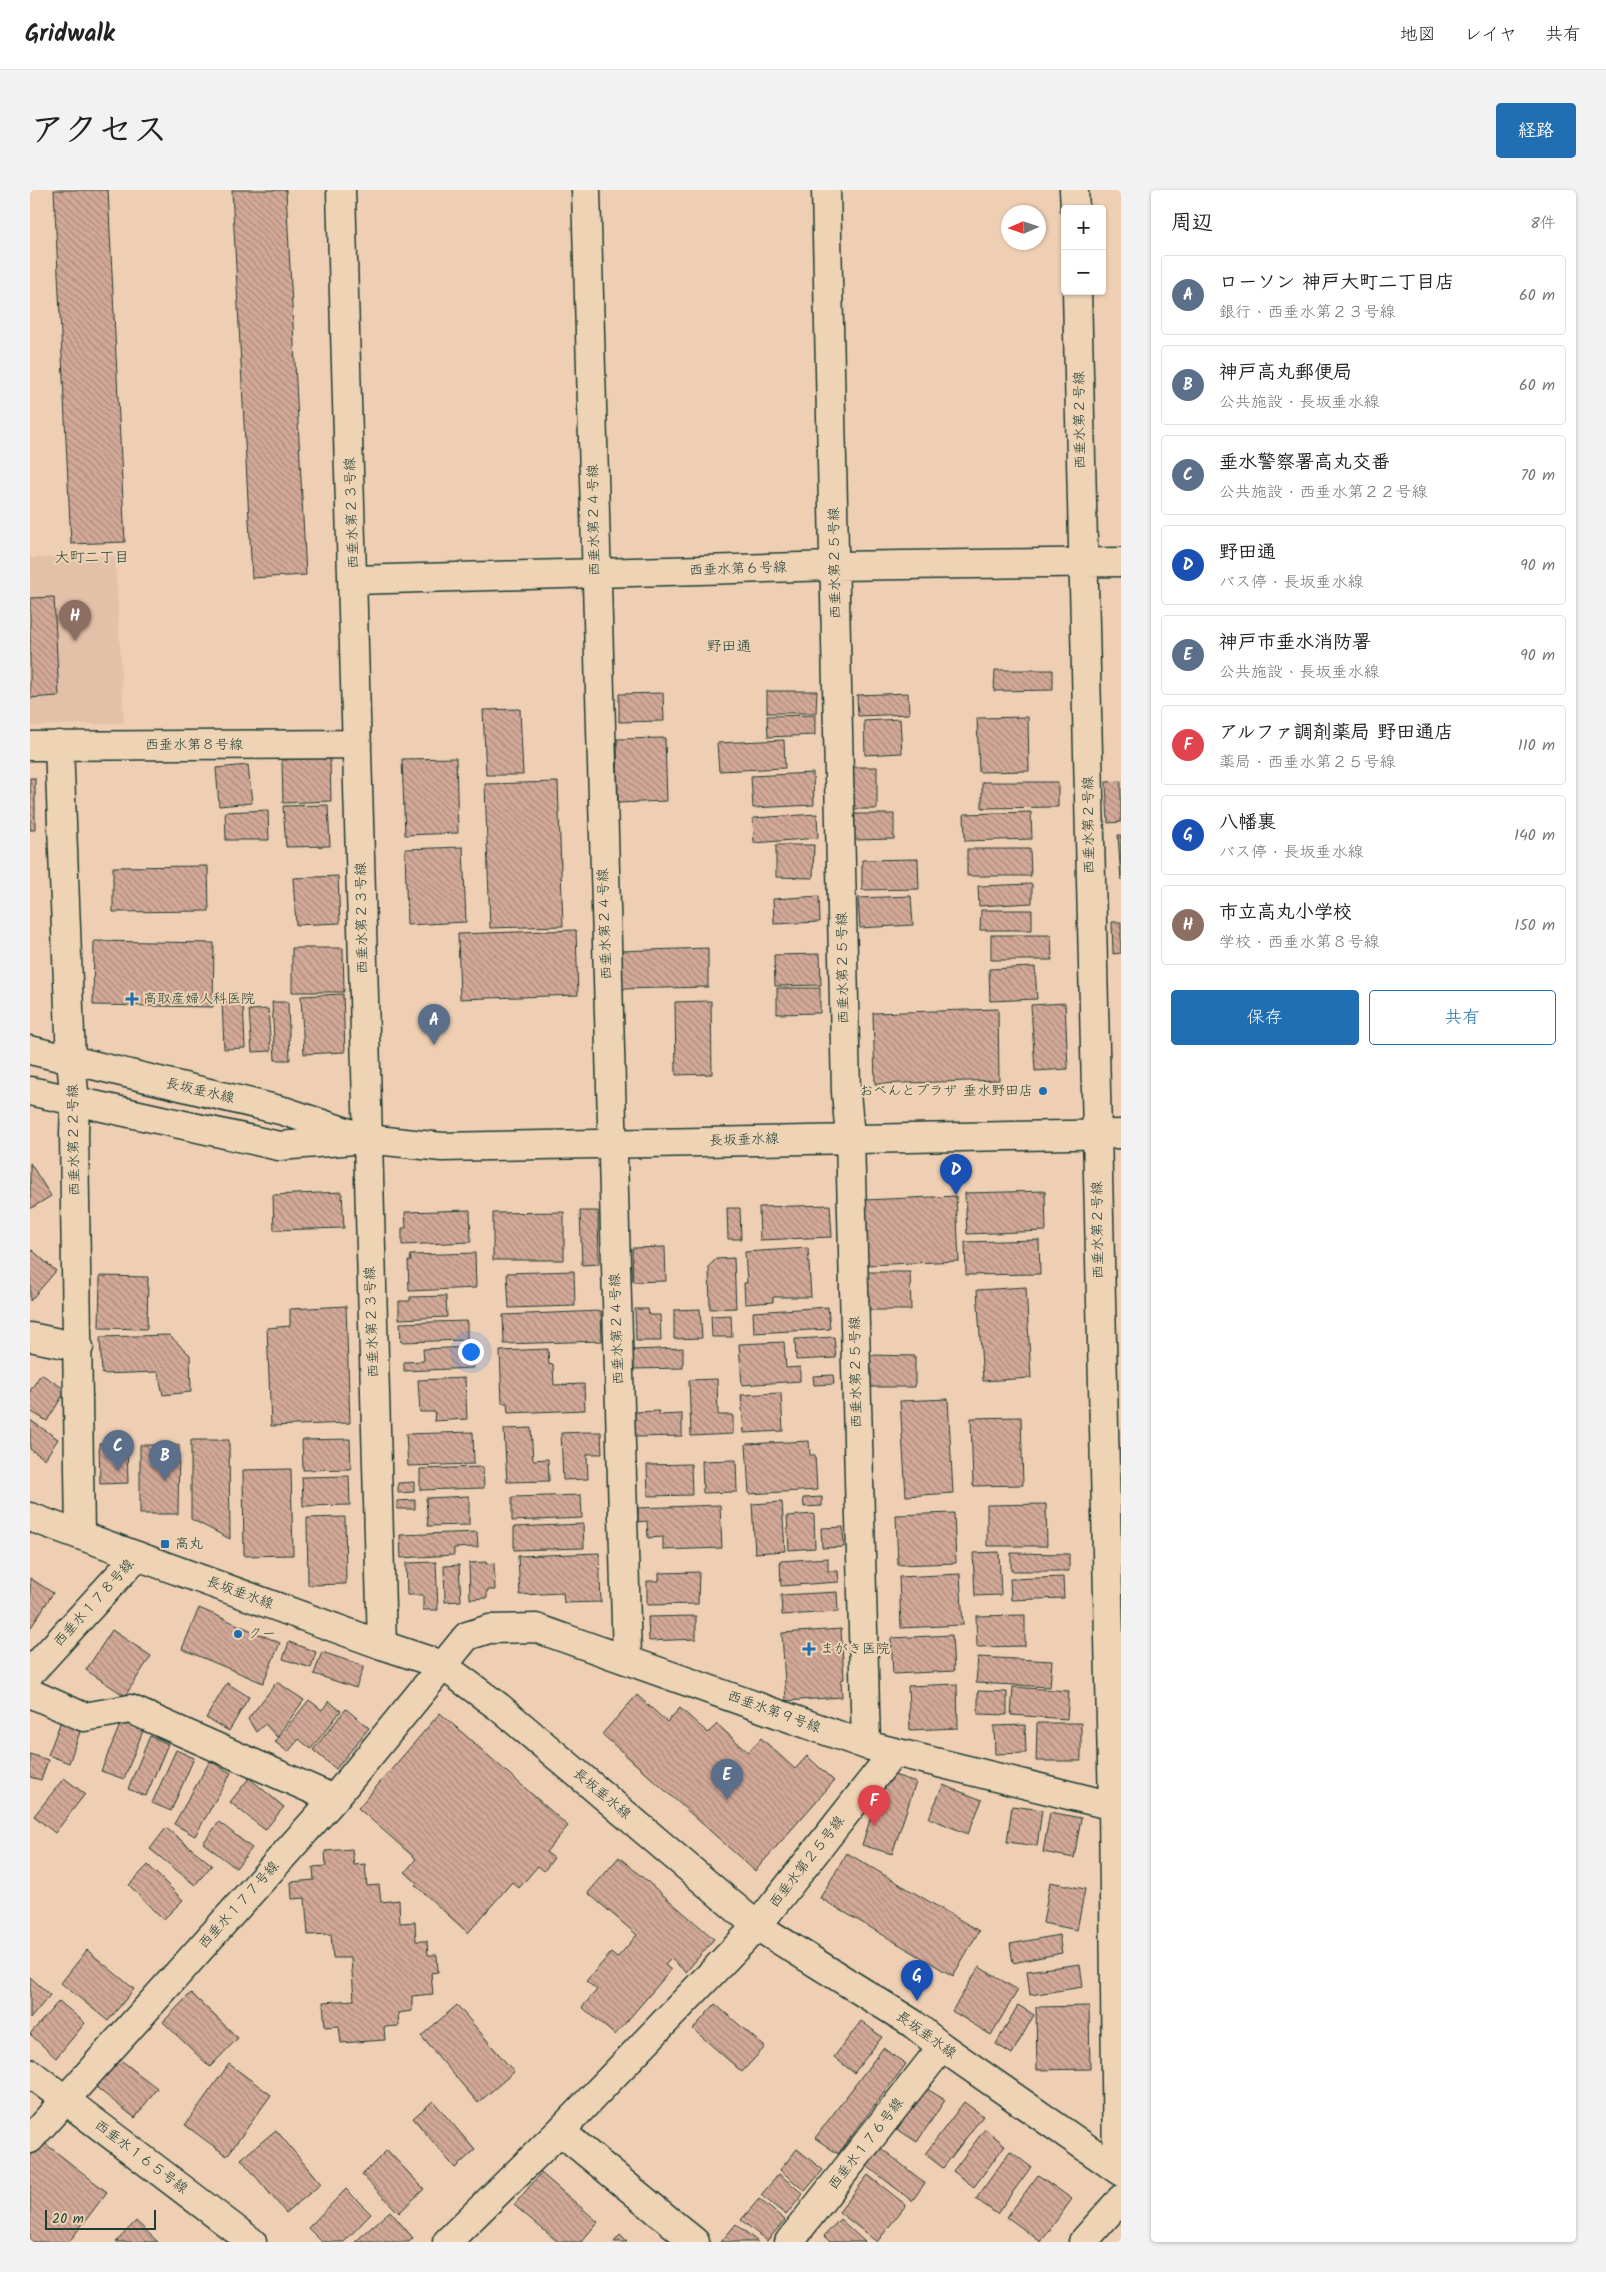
<!DOCTYPE html>
<html lang="ja">
<head>
<meta charset="utf-8">
<style>
	body { margin:0; font-family:Kalam,"Klee One",sans-serif; background:#f2f2f2; color:#222 }
	.controls { position:absolute; right:15px; top:15px; display:grid; overflow:hidden; border-radius:5px; box-shadow:0 1px 4px #0004 }
	.controls button { width:45px; height:45px; display:grid; place-items:center; padding:0; border:0; border-bottom:1px solid #e0e0e0; background:#fff; color:#222; font:25px sans-serif }
	.compass { position:absolute; left:971px; top:15px; width:45px; height:45px; border-radius:50%; background:#fff; box-shadow:0 1px 4px #0004; rotate:267deg }
	.scale { position:absolute; left:15px; bottom:12px; width:111px; box-sizing:border-box; padding-left:5px; border:2px solid #1f3d34; border-top:0; font-size:14px; line-height:18px; white-space:nowrap; color:#1f3d34; -webkit-text-stroke:4px #eed3b5; paint-order:stroke }
	.you { position:absolute; left:440px; top:1161px; width:18px; height:18px; margin:-12px; border:4px solid #fff; border-radius:50%; background:#1a73e8; box-shadow:0 0 0 8px #1a73e833 }
	.badge { display:grid; place-items:center; width:32px; height:32px; border-radius:50%; background:#1f6fb2; color:#fff; font-size:16px; font-weight:700 }
	.pin { position:absolute; translate:-50% -41px; filter:drop-shadow(0 1px 2px #0008) }
	.pin::after { content:''; position:absolute; top:26px; width:18px; height:15px; background:inherit; clip-path:polygon(0 0,100% 0,50% 100%) }
	.list { margin:0; padding:0; list-style:none }
	h2 { display:flex; justify-content:space-between; align-items:center; height:65px; margin:0; padding:0 20px; font-size:21px }
	h2 small { font-size:16px; font-weight:400; color:#767676 }
	.list li { display:grid; grid-template-columns:32px 1fr auto; gap:15px; align-items:center; box-sizing:border-box; height:80px; margin:0 10px 10px; padding:0 10px; border:1px solid #e0e0e0; border-radius:5px }
	.list b { display:block; font-size:19px; white-space:nowrap }
	.list p { margin:0; font-size:16px; white-space:nowrap; color:#767676 }
	.list em { font-size:16px; font-style:normal; color:#767676 }
	.actions { display:flex; gap:10px; padding:15px 20px }
	.actions a { flex:1; padding:11px 0; border:1px solid #1f6fb2; border-radius:5px; text-align:center; font-size:18px; color:#1f6fb2 }
	.actions .main { background:#1f6fb2; color:#fff }
	.map { position:relative; flex:none; width:1091px; height:2052px; overflow:hidden; border-radius:5px }
	header { display:flex; align-items:center; gap:30px; box-sizing:border-box; height:70px; padding:0 25px; background:#fff; border-bottom:1px solid #e0e0e0 }
	header strong { font-size:24px }
	nav { display:flex; gap:28px; margin-inline-start:auto; font-size:18px }
	.intro { display:flex; align-items:center; justify-content:space-between; box-sizing:border-box; height:120px; padding:0 30px }
	h1 { margin:0; font-size:35px }
	.button { padding:12px 22px; border-radius:5px; background:#1f6fb2; color:#fff; font-size:18px; font-weight:700 }
	main { display:flex; gap:30px; padding:0 30px }
	aside { flex:1; background:#fff; border-radius:5px; box-shadow:0 1px 4px #0004 }
	.map>svg:first-child { display:block }
	.built { fill:#e3c1a9 }
	.building { fill:url(#building-back-hatch); stroke:#1f3d34 }
	.lines { fill:none; stroke-linecap:round; stroke-linejoin:round }
	.minor-casing { stroke:#1f3d34; stroke-width:31 }
	.major-casing { stroke:#1f3d34; stroke-width:31 }
	.minor { stroke:#eed3b5; stroke-width:28 }
	.major { stroke:#eed3b5; stroke-width:28 }
	.poi-dot { fill:#1f6fb2; stroke:#eed3b5; stroke-width:2 }
	.labels { text-anchor:middle; dominant-baseline:central; stroke-width:4; stroke-linejoin:round; paint-order:stroke }
	.street-label { font-size:14px; fill:#1f3d34; stroke:#eed3b5 }
	.poi-label { font-size:14px; fill:#1f3d34; stroke:#eed3b5; text-anchor:start }
	.neighbourhood-label { font-size:15px; fill:#1f3d34; stroke:#eed3b5 }
</style>
</head>
<body>
<header>
<strong>Gridwalk</strong>
<nav><a>地図</a><a>レイヤ</a><a>共有</a></nav>
</header>
<div class="intro"><h1>アクセス</h1><a class="button">経路</a></div>
<main>
<div class="map">
<svg width="1091" height="2052" viewBox="0 0 1091 2052">
	<defs>
		<pattern id="building-back-hatch" width="6" height="6" patternUnits="userSpaceOnUse" patternTransform="scale(1.25)"><rect width="6" height="6" fill="#d3a998"/><path d="M-1 5l2 2M0 0l6 6M5-1l2 2" fill="none" stroke="#ab8b7d"/></pattern>
	</defs>
	<rect width="100%" height="100%" fill="#efcfb3"/>
	<filter id="ink" filterUnits="userSpaceOnUse"><feTurbulence type="fractalNoise" baseFrequency=".02" numOctaves="2"/><feDisplacementMap in="SourceGraphic" scale="10" xChannelSelector="R" yChannelSelector="G"/><feConvolveMatrix kernelMatrix="1 2 1 2 8 2 1 2 1" color-interpolation-filters="sRGB"/></filter>
	<g filter="url(#ink)">
		<path class="built" d="M85 366 94 533 0 536V368Z"/>
		<path class="building" d="M24 0H78L95 352 41 354Z
			M202 0H256L276 385 222 388Z
			M24 407 29 506 0 508V408Z
			M965 480H1023V500L964 501Z
			M737 501H787L786 523H737Z
			M633 503 634 531 589 532V504Z
			M878 503 879 524 828 526 827 505Z
			M490 519 493 585H456L453 520Z
			M785 525V545L738 547 737 526Z
			M998 527 999 581 949 582 947 528Z
			M870 529 872 563 835 565 834 531Z
			M635 548 637 611 588 613 587 549Z
			M754 550 755 578 689 581 687 553Z
			M300 568 301 611 253 613 252 570Z
			M426 568 428 643 375 645 372 569Z
			M218 575 222 613 189 616 186 578Z
			M819 577H847V619H819Z
			M783 583 784 615 723 618 721 586Z
			M0 588H5V640H0Z
			M1091 591V632L1078 633 1076 592Z
			M528 592 533 736 460 738 455 594Z
			M952 592H1028V617L952 618Z
			M298 615 300 656 256 657 253 616Z
			M238 620 239 650H196L195 622Z
			M1001 622 1002 649 935 651 934 624Z
			M787 624 788 648 724 653 723 628Z
			M824 624H864V649L824 650Z
			M1088 645H1091V690Z
			M746 655H784L783 688 746 687Z
			M433 657 436 732 377 735 375 659Z
			M937 659H1000L1001 686H937Z
			M888 669 889 699 832 700V670Z
			M178 676 179 721 83 722V677Z
			M308 686 310 733 266 735 263 688Z
			M1002 694V713L949 716 948 696Z
			M789 706 790 732 744 734 743 709Z
			M881 706 883 735 830 738 828 708Z
			M951 720H1002V740H950Z
			M1082 732H1091V763L1083 764Z
			M546 740 548 805 430 809 428 744Z
			M961 745H1021L1022 770H961Z
			M64 751 184 753 183 817 63 815Z
			M262 758H313L314 802H262Z
			M678 758V797L590 799 589 761Z
			M790 764 791 795 745 796 744 765Z
			M1005 777 1007 809 960 811 959 779Z
			M747 798H790V823L747 824Z
			M313 804 315 862 274 864 271 806Z
			M213 809 215 858 194 859 192 810Z
			M681 811 682 884 646 885 645 812Z
			M242 812H258L260 870H245Z
			M1035 813 1038 879 1005 881 1001 815Z
			M238 819 241 861 222 862 219 820Z
			M968 819 969 890 845 894 843 823Z
			M0 973 21 1006 0 1019Z
			M1015 1001 1016 1041 937 1044 935 1003Z
			M312 1002 314 1038 244 1040 243 1005Z
			M926 1006 929 1071 837 1075 834 1010Z
			M800 1015 802 1047 730 1050 729 1017Z
			M697 1018H710L711 1049H698Z
			M440 1020 441 1052 372 1055V1038H376L375 1022Z
			M550 1021H568L569 1074 552 1075Z
			M534 1022V1070H463V1023Z
			M1009 1050 1010 1084 936 1085 935 1052Z
			M635 1057 636 1091 603 1092 602 1058Z
			M778 1058 781 1107H743V1112L715 1114 714 1093H717L715 1062Z
			M2 1060 26 1081 0 1111V1063Z
			M445 1063 446 1098 379 1101 378 1071H381L380 1065Z
			M704 1068 706 1118 680 1119 679 1076 686 1069Z
			M544 1081 545 1116 479 1118 477 1083Z
			M837 1082H880L881 1120H837Z
			M70 1086 118 1087 117 1139 69 1138Z
			M996 1097 1001 1188 953 1191 947 1100Z
			M416 1106 417 1127 369 1129V1111H380V1107Z
			M316 1116 320 1233 241 1236 237 1138 260 1136V1119Z
			M798 1117 800 1139 724 1143 723 1122Z
			M605 1119H618L619 1125H630L631 1151H606Z
			M670 1119 672 1148 644 1149V1120Z
			M571 1121 572 1151 474 1154 473 1125Z
			M701 1125 702 1147H682L681 1126Z
			M437 1131V1150L371 1152 370 1133Z
			M139 1145 160 1165 161 1202 133 1205 128 1182 72 1184 70 1147Z
			M804 1147 806 1168 766 1170 765 1149Z
			M754 1152 756 1178 770 1177V1191L712 1195 709 1154Z
			M442 1157 444 1178 374 1181V1172L394 1171 393 1159Z
			M653 1158V1178L604 1179 603 1160Z
			M518 1159 519 1175 523 1174 524 1195 554 1194 555 1220 478 1223 477 1213H472L470 1161Z
			M840 1165 885 1166V1197H839Z
			M11 1184 36 1200 17 1231 0 1221V1201Z
			M803 1185 804 1194 784 1195 783 1186Z
			M435 1188 437 1229 404 1231 405 1222H390L388 1190Z
			M687 1189 688 1225H703V1244L661 1246 659 1190Z
			M751 1203 753 1241 714 1243 711 1205Z
			M918 1209 923 1303 876 1306 870 1211Z
			M629 1221V1225L652 1224V1246L605 1247V1222Z
			M991 1227 993 1295 943 1296 941 1228Z
			M0 1230 28 1249 15 1269 0 1259Z
			M501 1238 503 1270 518 1269 519 1291 477 1292 474 1239Z
			M443 1242 444 1274 378 1276 376 1244Z
			M556 1242H571L572 1264H557L558 1289 533 1290 531 1243Z
			M320 1249 321 1279 273 1280 272 1250Z
			M161 1250H199L200 1349 161 1329Z
			M779 1251 780 1265H785L787 1300 719 1304 716 1254Z
			M97 1252 98 1293 70 1294 69 1253Z
			M110 1255H149L148 1324H110Z
			M706 1270 707 1302 673 1303 672 1271Z
			M661 1274 662 1305 618 1306 617 1275Z
			M453 1277 454 1298 390 1300V1279Z
			M261 1279 263 1365 214 1366 213 1280Z
			M319 1286 320 1315 273 1316 272 1287Z
			M384 1292V1302L368 1303V1293Z
			M551 1305 552 1328 482 1331V1307Z
			M439 1306V1335L398 1336 396 1308Z
			M792 1307V1316L774 1317 773 1308Z
			M385 1310V1319H367V1311Z
			M752 1312 755 1361 725 1363 722 1314Z
			M1016 1314 1017 1356H957V1315Z
			M690 1315 692 1358 633 1360V1347L618 1348 617 1331 608 1332V1318Z
			M924 1323 926 1373 868 1375 866 1325Z
			M784 1324 785 1358 759 1360 757 1326Z
			M315 1327 316 1394 278 1395 277 1328Z
			M553 1334 554 1358 484 1360V1337Z
			M813 1337 814 1357 792 1358 791 1338Z
			M447 1342 448 1357 424 1358V1365L371 1368 370 1345Z
			M969 1362 971 1405 945 1406 943 1363Z
			M569 1363 571 1412 534 1413 533 1403 490 1405 488 1366Z
			M981 1363 1039 1364V1381H981Z
			M798 1368V1381H808L809 1392 751 1396 750 1371Z
			M406 1372 408 1420H393V1405H377L376 1373Z
			M456 1372V1374L464 1373 465 1400H457V1408L440 1409 439 1373Z
			M429 1375 431 1411 415 1412 414 1376Z
			M669 1382 668 1414 617 1415V1391H629V1383Z
			M930 1384 933 1435 871 1438 869 1387Z
			M1033 1387 1034 1408 981 1410 980 1389Z
			M0 1388 23 1403 0 1439Z
			M807 1402 808 1422 752 1425 751 1405Z
			M169 1418 250 1453 233 1493 152 1459Z
			M995 1425V1456L947 1457 946 1426Z
			M666 1426V1449L619 1451 618 1427Z
			M811 1439 814 1489 811 1490 812 1507 756 1511 752 1443Z
			M82 1440 121 1466 95 1506 56 1480Z
			M922 1445 924 1481 863 1484 861 1448Z
			M259 1452 286 1462 281 1478 253 1469Z
			M292 1462 334 1476 326 1498 284 1484Z
			M948 1467 1022 1471 1020 1497 946 1493Z
			M247 1492 274 1510 247 1547 235 1534 226 1542 218 1529Z
			M197 1493 219 1507 199 1541 176 1528Z
			M927 1494 928 1538 880 1540 878 1496Z
			M983 1497 1039 1501 1037 1529 981 1525Z
			M948 1501 977 1502V1525L948 1524Z
			M607 1505 637 1532 650 1518 678 1543 687 1534 718 1562 731 1548 765 1579 777 1566 804 1591 725 1681 572 1544Z
			M279 1510 292 1520 299 1511 311 1521 281 1559 269 1549 258 1562 245 1552Z
			M316 1519 339 1538 306 1579 283 1560Z
			M410 1523 538 1636 516 1662 524 1668 514 1681 508 1676 489 1698 482 1692 438 1743 385 1695 387 1693 375 1682 386 1669 328 1618Z
			M94 1525 116 1533 94 1589 71 1581Z
			M31 1531 51 1539 39 1573 18 1565Z
			M1007 1533H1051V1571H1006Z
			M995 1535 996 1563 965 1564 964 1536Z
			M120 1546 138 1554 116 1606 98 1599Z
			M146 1560 164 1568 141 1621 122 1613Z
			M0 1564 18 1570 11 1590 0 1587Z
			M180 1571 201 1583 165 1646 144 1634Z
			M855 1582 886 1592 862 1664 832 1655Z
			M34 1588 55 1604 25 1643 4 1626Z
			M219 1588 254 1617 235 1640 200 1612Z
			M913 1595 952 1610 938 1644 899 1628Z
			M982 1616 1012 1620 1007 1656 977 1652Z
			M1020 1622 1051 1628 1044 1668 1013 1662Z
			M189 1632 222 1658 206 1678 173 1653Z
			M136 1638 182 1675 165 1695 120 1659Z
			M322 1659 324 1675 335 1674 337 1696 349 1695 351 1712 369 1710 370 1733 385 1732 386 1751H397L398 1765H407L408 1782 401 1783 403 1804 382 1806V1821L368 1823 369 1836 354 1837 355 1850 311 1853 309 1836 295 1837 293 1812 324 1810 321 1768H303L301 1744 278 1745 275 1708 262 1709 261 1692 284 1690 283 1677 296 1676 295 1661Z
			M817 1663 949 1741 923 1786 790 1708Z
			M589 1667 684 1749 656 1782 641 1769 635 1775 641 1780 585 1845 552 1817 567 1800 556 1791 581 1763 587 1768 607 1745 558 1703Z
			M118 1675 153 1710 133 1730 99 1695Z
			M1020 1692 1055 1699 1047 1740 1013 1733Z
			M1029 1745 1032 1763 983 1773 980 1754Z
			M57 1760 104 1799 78 1831 31 1793Z
			M1050 1774 1053 1797 1000 1805 997 1781Z
			M949 1777 988 1800 961 1845 922 1821Z
			M0 1787 20 1805 0 1829Z
			M161 1803 208 1848 180 1877 133 1832Z
			M29 1811 55 1833 26 1868 0 1844Z
			M685 1814 735 1857 712 1882 663 1839Z
			M427 1815 484 1882 448 1913 391 1846Z
			M988 1815 1004 1825 982 1864 966 1854Z
			M1059 1816 1060 1879 1007 1880 1006 1817Z
			M831 1831 852 1847 824 1883 804 1867Z
			M853 1858 876 1874 808 1964 785 1948Z
			M88 1868 127 1898 105 1928 66 1897Z
			M199 1874 241 1905 197 1966 155 1935Z
			M894 1897 915 1910 887 1952 867 1939Z
			M403 1911 445 1960 425 1978 383 1928Z
			M934 1912 953 1926 913 1978 895 1964Z
			M955 1939 975 1955 944 1997 923 1981Z
			M246 1940 291 1994 256 2023 211 1969Z
			M12 1951 77 2002 39 2052H0V1967Z
			M851 1958 895 1993 882 2011 837 1976Z
			M767 1959 793 1980 775 2001 750 1980Z
			M357 1960 394 1999 369 2023 332 1985Z
			M980 1961 1001 1977 967 2024 946 2009Z
			M511 1983 568 2032 551 2052H528L484 2015Z
			M749 1984 773 2004 756 2025 731 2005Z
			M838 1985 876 2015 847 2052 809 2022Z
			M1008 1985 1042 2009 1011 2052 977 2027Z
			M316 1999 341 2024 314 2052H292L278 2038Z
			M729 2009 755 2030 737 2051 711 2030Z
			M360 2021 383 2048 379 2052H325Z
			M810 2029 835 2052H800L794 2046Z
			M106 2031 128 2052H86Z
			M706 2034 728 2052H691Z
			M590 2045 597 2052H584Z"/>
		<g class="lines">
			<g class="minor-casing">
				<path id="minor" d="M311 0C327 485 337 970 352 1455
					M556 0 597 1469
					M796 0 816 902 820 947 836 1555
					M1044 0 1045 19
					M1047 101 1083 1616 1087 1979
					M324 390 805 376 1091 372
					M29 555 41 871 45 912 44 944 50 1345
					M0 556 327 554
					M0 1147 49 1157
					M0 1483 107 1366
					M0 1503 54 1527 100 1519 304 1609
					M0 1883 222 2052
					M530 1941 665 2052
					M0 1949 304 1609 437 1446 459 1439 506 1438 836 1555 1083 1616 1091 1615
					M417 2052 530 1941 727 1736 864 1562
					M759 2052 912 1857
					M1053 2052 1091 2009"/>
			</g>
			<g class="major-casing">
				<path id="major" d="M0 860 254 921 328 946
					M0 901 249 956 337 949 412 957 1091 944
					M0 1327 352 1455 412 1475 469 1517 727 1736 882 1833 912 1857 1091 1982"/>
			</g>
			<use href="#minor" class="minor"/>
			<use href="#major" class="major"/>
		</g>
	</g>
	<g class="poi-dot">
		<path d="M99.5 801.5h5v5h5v5h-5v5h-5v-5h-5v-5h5z"/>
		<circle cx="1013" cy="901" r="5"/>
		<rect x="130" y="1349" width="10" height="10" rx="2.5"/>
		<circle cx="208" cy="1444" r="5"/>
		<path d="M776.5 1451.5h5v5h5v5h-5v5h-5v-5h-5v-5h5z"/>
	</g>
	<g class="labels">
		<g class="street-label">
			<text transform="translate(1050 230) rotate(-91)">西垂水第２号線</text>
			<text transform="translate(322 323) rotate(-92)">西垂水第２３号線</text>
			<text transform="translate(564 330) rotate(-91)">西垂水第２４号線</text>
			<text transform="translate(805 373) rotate(-91)">西垂水第２５号線</text>
			<text transform="translate(708 379) rotate(-2)">西垂水第６号線</text>
			<text x="164" y="555">西垂水第８号線</text>
			<text transform="translate(1059 635) rotate(-91)">西垂水第２号線</text>
			<text transform="translate(332 728) rotate(-91)">西垂水第２３号線</text>
			<text transform="translate(575 734) rotate(-92)">西垂水第２４号線</text>
			<text transform="translate(813 778) rotate(-91)">西垂水第２５号線</text>
			<text transform="translate(170 901) rotate(13)">長坂垂水線</text>
			<text transform="translate(44 950) rotate(-91)">西垂水第２２号線</text>
			<text transform="translate(714 950) rotate(-2)">長坂垂水線</text>
			<text transform="translate(1068 1040) rotate(-91)">西垂水第２号線</text>
			<text transform="translate(342 1132) rotate(-92)">西垂水第２３号線</text>
			<text transform="translate(587 1139) rotate(-92)">西垂水第２４号線</text>
			<text transform="translate(826 1182) rotate(-91)">西垂水第２５号線</text>
			<text transform="translate(210 1403) rotate(20)">長坂垂水線</text>
			<text transform="translate(64 1413) rotate(-48)">西垂水１７８号線</text>
			<text transform="translate(744 1522) rotate(20)">西垂水第９号線</text>
			<text transform="translate(572 1604) rotate(40)">長坂垂水線</text>
			<text transform="translate(777 1672) rotate(-52)">西垂水第２５号線</text>
			<text transform="translate(209 1715) rotate(-48)">西垂水１７７号線</text>
			<text transform="translate(896 1845) rotate(36)">長坂垂水線</text>
			<text transform="translate(836 1954) rotate(-52)">西垂水１７６号線</text>
			<text transform="translate(111 1967) rotate(37)">西垂水１６５号線</text>
		</g>
		<g class="poi-label">
			<text x="113" y="809">高取産婦人科医院</text>
			<text x="1003" y="901" text-anchor="end">おべんとプラザ 垂水野田店</text>
			<text x="145" y="1354">高丸</text>
			<text x="218" y="1444">クー</text>
			<text x="790" y="1459">まがき医院</text>
		</g>
		<g class="neighbourhood-label">
			<text x="62" y="368">大町二丁目</text>
			<text x="699" y="457">野田通</text>
		</g>
	</g>
</svg>
<div class="controls">
<button>+</button>
<button>−</button>
</div>
<svg class="compass" viewBox="-18 -18 36 36"><path d="M0-13l5 13h-10z" fill="#e53935"/><path d="M0 13l5-13h-10z" fill="#767676"/></svg>
<div class="scale">20 m</div>
<div class="you"></div>
<div class="pin badge" style="left:404px;top:855px;background:#5c6f8a">A</div>
<div class="pin badge" style="left:135px;top:1291px;background:#5c6f8a">B</div>
<div class="pin badge" style="left:88px;top:1281px;background:#5c6f8a">C</div>
<div class="pin badge" style="left:926px;top:1005px;background:#1a4fb4">D</div>
<div class="pin badge" style="left:697px;top:1610px;background:#5c6f8a">E</div>
<div class="pin badge" style="left:844px;top:1636px;background:#e0444e">F</div>
<div class="pin badge" style="left:887px;top:1811px;background:#1a4fb4">G</div>
<div class="pin badge" style="left:45px;top:451px;background:#8d6e63">H</div>
</div>
<aside>
<h2>周辺<small>8件</small></h2>
<ul class="list">
<li><span class="badge" style="background:#5c6f8a">A</span><div><b>ローソン 神戸大町二丁目店</b><p>銀行 · 西垂水第２３号線</p></div><em>60 m</em></li>
<li><span class="badge" style="background:#5c6f8a">B</span><div><b>神戸高丸郵便局</b><p>公共施設 · 長坂垂水線</p></div><em>60 m</em></li>
<li><span class="badge" style="background:#5c6f8a">C</span><div><b>垂水警察署高丸交番</b><p>公共施設 · 西垂水第２２号線</p></div><em>70 m</em></li>
<li><span class="badge" style="background:#1a4fb4">D</span><div><b>野田通</b><p>バス停 · 長坂垂水線</p></div><em>90 m</em></li>
<li><span class="badge" style="background:#5c6f8a">E</span><div><b>神戸市垂水消防署</b><p>公共施設 · 長坂垂水線</p></div><em>90 m</em></li>
<li><span class="badge" style="background:#e0444e">F</span><div><b>アルファ調剤薬局 野田通店</b><p>薬局 · 西垂水第２５号線</p></div><em>110 m</em></li>
<li><span class="badge" style="background:#1a4fb4">G</span><div><b>八幡裏</b><p>バス停 · 長坂垂水線</p></div><em>140 m</em></li>
<li><span class="badge" style="background:#8d6e63">H</span><div><b>市立高丸小学校</b><p>学校 · 西垂水第８号線</p></div><em>150 m</em></li>
</ul>
<div class="actions"><a class="main">保存</a><a>共有</a></div>
</aside>
</main>
</body>
</html>
